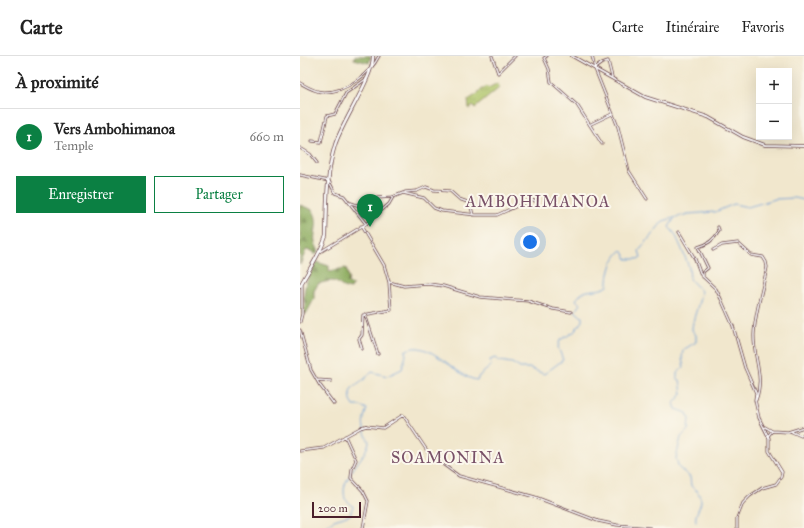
<!DOCTYPE html>
<html lang="fr">
<head>
<meta charset="utf-8">
<style>
	body { margin:0; font-family:"IM FELL Great Primer",serif; background:#f2f2f2; color:#222 }
	.controls { position:absolute; right:12px; top:12px; display:grid; overflow:hidden; border-radius:0px; box-shadow:0 4px 16px #0002 }
	.controls button { width:36px; height:36px; display:grid; place-items:center; padding:0; border:0; border-bottom:1px solid #e0e0e0; background:#fff; color:#222; font:20px sans-serif }
	.scale { position:absolute; left:12px; bottom:10px; width:49px; box-sizing:border-box; padding-left:4px; border:2px solid #4a1f2b; border-top:0; font-size:11px; line-height:14px; white-space:nowrap; color:#4a1f2b; -webkit-text-stroke:3px #fbf7ec; paint-order:stroke }
	.you { position:absolute; left:230px; top:186px; width:14px; height:14px; margin:-10px; border:3px solid #fff; border-radius:50%; background:#1a73e8; box-shadow:0 0 0 6px #1a73e833 }
	.badge { display:grid; place-items:center; width:26px; height:26px; border-radius:50%; background:#0b8043; color:#fff; font-size:13px; font-weight:700 }
	.pin { position:absolute; translate:-50% -33px; filter:drop-shadow(0 1px 2px #0008) }
	.pin::after { content:''; position:absolute; top:21px; width:14px; height:12px; background:inherit; clip-path:polygon(0 0,100% 0,50% 100%) }
	.list { margin:0; padding:0; list-style:none }
	h2 { display:flex; justify-content:space-between; align-items:center; height:52px; margin:0; padding:0 16px; font-size:17px }
	h2 small { font-size:13px; font-weight:400; color:#767676 }
	.list li { display:grid; grid-template-columns:26px 1fr auto; gap:12px; align-items:center; box-sizing:border-box; height:56px; padding:0 16px; border-top:1px solid #e0e0e0 }
	.list b { display:block; font-size:15px; white-space:nowrap }
	.list p { margin:0; font-size:13px; white-space:nowrap; color:#767676 }
	.list em { font-size:13px; font-style:normal; color:#767676 }
	.actions { display:flex; gap:8px; padding:12px 16px }
	.actions a { flex:1; padding:9px 0; border:1px solid #0b8043; border-radius:0px; text-align:center; font-size:14px; color:#0b8043 }
	.actions .main { background:#0b8043; color:#fff }
	.map { position:relative; flex:none; width:504px; height:472px; overflow:hidden }
	header { display:flex; align-items:center; gap:24px; box-sizing:border-box; height:56px; padding:0 20px; background:#fff; border-bottom:1px solid #e0e0e0 }
	header strong { font-size:19px }
	nav { display:flex; gap:22px; margin-inline-start:auto; font-size:14px }
	main { display:flex }
	aside { flex:1; background:#fff }
	.map>svg:first-child { display:block }
	.forest { fill:url(#forest-firs); stroke:#6a6444 }
	.park { fill:url(#park-tufts); stroke:#7c724a }
	.lines { fill:none; stroke-linecap:round; stroke-linejoin:round }
	.stream { stroke:#6c9dd6; stroke-width:1 }
	.minor-casing { stroke:#633d43; stroke-width:3 }
	.tertiary-casing { stroke:#633d43; stroke-width:3.5 }
	.secondary-casing { stroke:#633d43; stroke-width:4 }
	.minor { stroke:#fff; stroke-width:1.5 }
	.tertiary { stroke:#fff; stroke-width:2 }
	.secondary { stroke:#fff; stroke-width:2.5 }
	.labels { text-anchor:middle; dominant-baseline:central; stroke-width:4; stroke-linejoin:round; paint-order:stroke }
	.neighbourhood-label { font-size:16px; letter-spacing:1px; fill:#785067; stroke:#fbf7ec }
</style>
</head>
<body>
<header>
<strong>Carte</strong>
<nav><a>Carte</a><a>Itinéraire</a><a>Favoris</a></nav>
</header>
<main>
<aside>
<h2>À proximité<small></small></h2>
<ul class="list">
<li><span class="badge">1</span><div><b>Vers Ambohimanoa</b><p>Temple</p></div><em>660 m</em></li>
</ul>
<div class="actions"><a class="main">Enregistrer</a><a>Partager</a></div>
</aside>
<div class="map">
<svg width="504" height="472" viewBox="0 0 504 472">
	<defs>
		<pattern id="forest-firs" width="22" height="20" patternUnits="userSpaceOnUse"><rect width="22" height="20" fill="#8aaa5c"/><path d="M5 1l3.5 6h-7zM16 11l3.5 6h-7z" fill="#738a4c"/></pattern>
		<pattern id="park-tufts" width="24" height="20" patternUnits="userSpaceOnUse"><rect width="24" height="20" fill="#aec468"/><path d="M3 7l-1-3M5 7V3M7 7l1-3M15 17l-1-3M17 17v-4M19 17l1-3" fill="none" stroke="#97a85a"/></pattern>
	</defs>
	<rect width="100%" height="100%" fill="#fbf7ec"/>
	<filter id="ink" filterUnits="userSpaceOnUse"><feTurbulence type="fractalNoise" baseFrequency=".025" numOctaves="2"/><feDisplacementMap in="SourceGraphic" scale="8" xChannelSelector="R" yChannelSelector="G"/><feConvolveMatrix kernelMatrix="1 2 1 2 8 2 1 2 1" color-interpolation-filters="sRGB"/></filter>
	<filter id="wash" filterUnits="userSpaceOnUse"><feTurbulence type="fractalNoise" baseFrequency=".012" numOctaves="4" result="noise"/><feDisplacementMap in="SourceGraphic" scale="16" xChannelSelector="R" yChannelSelector="G"/><feGaussianBlur stdDeviation="0.9" result="paint"/><feColorMatrix in="noise" values="0 0 0 0 0 0 0 0 0 0 0 0 0 0 0 0 0 1.4 0 .05"/><feComposite in="paint" operator="in"/></filter>
	<g filter="url(#wash)">
		<rect width="100%" height="100%" fill="#f1e7cd"/>
		<path class="forest" d="M55 0H71L69 7 54 3Z
			M0 149 13 154C14 157 16 160 16 163 18 176 10 181 19 195L15 199 11 195 6 194 0 209Z
			M17 206 29 210V215L46 212 49 222 48 227 53 229 51 233C33 231 43 220 18 228L14 235V243L6 258 3 257 5 249C1 233 9 218 17 206Z"/>
		<path class="park" d="M198 27 199 32 175 52 173 50 169 53 168 44 179 37 178 36 187 30 188 32Z"/>
		<g class="lines">
			<path class="stream" d="M374 163 369 171 375 178 381 191 389 211 390 223 401 235C400 248 392 263 392 274L396 279V286L383 294 382 303 384 311 377 317V322L380 324 382 338 374 347 376 353 387 357 389 362 388 374 381 381 376 402 379 412 390 421 391 430 395 434H397C398 437 400 440 401 444 401 452 394 457 396 466
				M52 415C58 405 66 398 69 386 63 373 61 367 67 353L60 350H54L51 345 50 335 53 331 60 327 72 316 87 320 102 313 106 299 105 295C128 280 156 322 177 324L179 320 191 310 190 304 195 302 199 305 212 307 220 312H229L244 318 263 304 258 291 260 284 274 276 282 265V261L275 255 280 248 276 244C285 229 296 238 308 230 307 219 313 200 322 194L327 203H338L341 201 339 195 363 165 388 158 415 156 434 148 448 151 475 143 495 142 504 144
				M21 472 34 464 50 459 53 450 45 443C43 433 44 427 51 418"/>
		</g>
	</g>
	<g filter="url(#ink)">
		<g class="lines">
			<g class="minor-casing">
				<path id="minor" d="M192 0 198 17 215 0
					M247 0 244 2 249 13 251 26 277 49 302 88
					M292 0 295 13 318 71 329 115 347 143
					M295 12 302 7 308 5 312 21
					M0 27C7 31 15 36 23 36 45 37 70 18 79 0
					M291 68 312 58
					M12 85 21 86 27 60 35 58 46 37 66 23
					M0 92 10 98 17 107
					M0 119 29 125 35 137 44 140 66 168
					M105 136 117 135 126 131 134 134 150 135 159 143 170 147 173 159
					M51 147 60 150 77 142 93 141
					M61 170 84 209 89 226 91 254 63 259 62 279 59 283 62 293
					M379 176 395 203 401 219 416 233 421 243 433 270 445 312 456 337 455 344 459 362 469 382V395L482 416 481 421 476 428 462 432 450 440 443 447 437 462V472
					M413 194 422 189 438 187 451 199 463 201 466 206 467 211C463 233 455 255 454 278 453 303 465 320 456 344
					M20 196 66 168 89 148 93 141 103 137 124 142 134 152 142 155 176 159H197L230 144 236 145
					M403 221V216L408 212 398 191C407 189 414 184 419 175L418 171
					M89 226 104 230 129 228 143 230 180 241 228 245 253 253 271 256
					M65 258 78 298
					M0 266 2 258V228
					M0 274 11 314 19 328 34 348
					M17 324 31 325
					M66 370 83 372 103 359 130 399 159 420 235 441 298 465 317 469 350 472
					M465 371 472 375
					M492 376 501 380 504 378
					M45 380 56 404 52 413 51 422 63 435 68 445 63 472
					M468 380 472 375 488 376 504 371
					M0 395 24 392 62 371"/>
			</g>
			<g class="tertiary-casing">
				<path id="tertiary" d="M272 0 345 41 408 61 443 81 465 89 504 90
					M62 371 66 370"/>
			</g>
			<g class="secondary-casing">
				<path id="secondary" d="M0 230C9 213 20 199 26 180 27 150 26 118 35 89 42 66 74 20 73 0"/>
			</g>
			<use href="#minor" class="minor"/>
			<use href="#tertiary" class="tertiary"/>
			<use href="#secondary" class="secondary"/>
		</g>
	</g>
	<g class="labels">
		<g class="neighbourhood-label">
			<text x="238" y="145">AMBOHIMANOA</text>
			<text x="148" y="401">SOAMONINA</text>
		</g>
	</g>
</svg>
<div class="controls">
<button>+</button>
<button>−</button>
</div>
<div class="scale">200 m</div>
<div class="you"></div>
<div class="pin badge" style="left:70px;top:171px">1</div>
</div>
</main>
</body>
</html>
